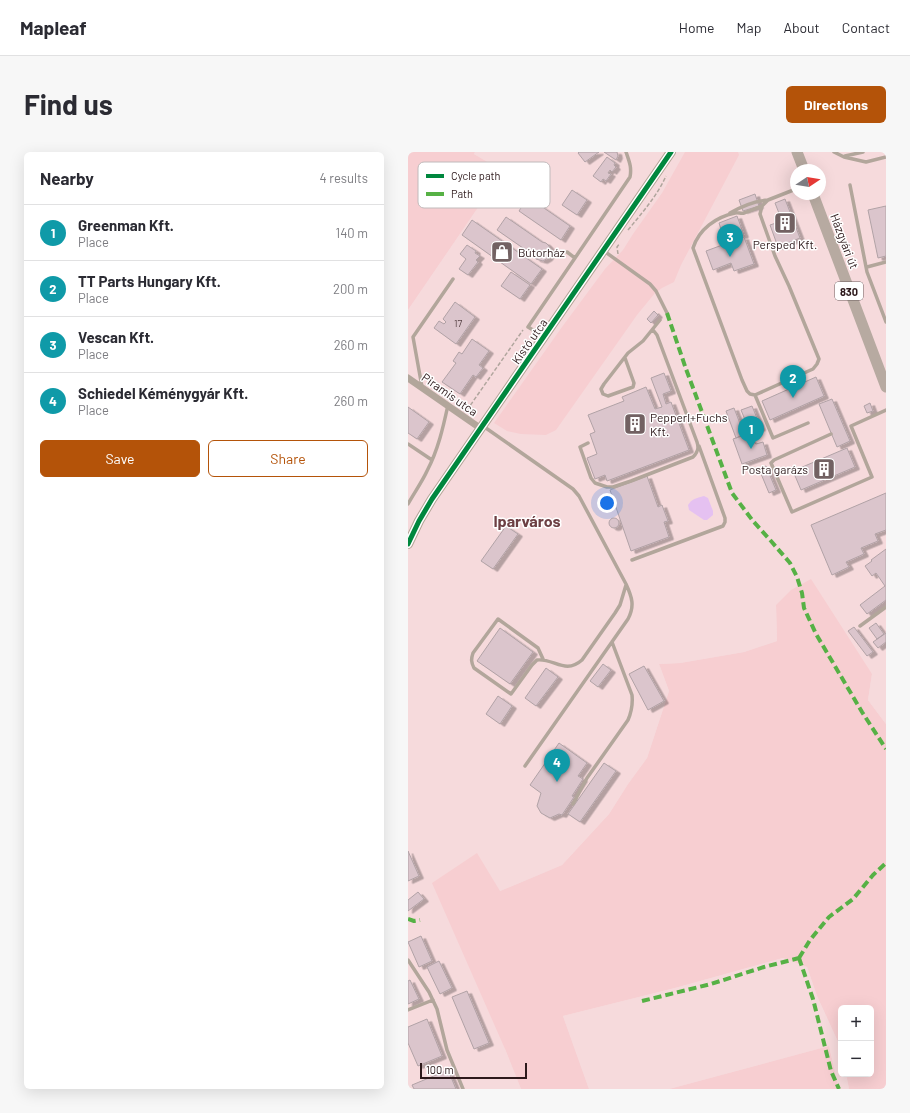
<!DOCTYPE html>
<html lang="en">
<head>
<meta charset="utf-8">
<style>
	body { margin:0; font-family:Barlow,sans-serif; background:#f7f7f7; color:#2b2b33 }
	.controls { position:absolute; right:12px; bottom:12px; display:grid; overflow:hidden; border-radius:6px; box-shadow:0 4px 16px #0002 }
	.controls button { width:36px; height:36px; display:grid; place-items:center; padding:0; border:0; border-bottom:1px solid #e1e1e2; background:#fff; color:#2b2b33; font:20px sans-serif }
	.compass { position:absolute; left:382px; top:12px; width:36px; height:36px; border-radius:50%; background:#fff; box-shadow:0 4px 16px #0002; rotate:78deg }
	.scale { position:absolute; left:12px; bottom:10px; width:107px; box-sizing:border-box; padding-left:4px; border:2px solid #2d191b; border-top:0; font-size:11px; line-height:14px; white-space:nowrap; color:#2d191b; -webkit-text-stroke:3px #fff; paint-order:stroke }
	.you { position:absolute; left:199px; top:351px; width:14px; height:14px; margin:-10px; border:3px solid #fff; border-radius:50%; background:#1a73e8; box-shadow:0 0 0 6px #1a73e833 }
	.badge { display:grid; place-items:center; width:26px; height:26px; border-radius:50%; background:#b45309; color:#fff; font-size:13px; font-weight:700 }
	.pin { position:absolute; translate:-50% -33px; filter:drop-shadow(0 1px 2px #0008) }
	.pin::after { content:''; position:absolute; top:21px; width:14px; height:12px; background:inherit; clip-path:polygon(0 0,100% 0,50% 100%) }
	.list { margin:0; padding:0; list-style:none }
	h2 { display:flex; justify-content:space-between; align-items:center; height:52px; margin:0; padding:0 16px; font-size:17px }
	h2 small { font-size:13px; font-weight:400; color:#7c7c81 }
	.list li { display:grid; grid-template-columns:26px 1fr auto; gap:12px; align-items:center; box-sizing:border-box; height:56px; padding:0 16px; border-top:1px solid #e1e1e2 }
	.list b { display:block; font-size:15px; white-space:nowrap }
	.list p { margin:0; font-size:13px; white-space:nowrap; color:#7c7c81 }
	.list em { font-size:13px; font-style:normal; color:#7c7c81 }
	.actions { display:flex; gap:8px; padding:12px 16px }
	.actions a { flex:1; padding:9px 0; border:1px solid #b45309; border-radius:6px; text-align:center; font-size:14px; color:#b45309 }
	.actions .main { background:#b45309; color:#fff }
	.map { position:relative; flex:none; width:478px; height:937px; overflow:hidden; border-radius:6px }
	header { display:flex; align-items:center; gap:24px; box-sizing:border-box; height:56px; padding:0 20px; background:#fff; border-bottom:1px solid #e1e1e2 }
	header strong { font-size:19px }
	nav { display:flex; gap:22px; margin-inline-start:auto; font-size:14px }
	.intro { display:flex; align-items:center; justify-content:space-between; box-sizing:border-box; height:96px; padding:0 24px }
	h1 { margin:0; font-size:28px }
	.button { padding:10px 18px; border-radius:6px; background:#b45309; color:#fff; font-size:14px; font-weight:700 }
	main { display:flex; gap:24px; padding:0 24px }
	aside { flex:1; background:#fff; border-radius:6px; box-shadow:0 4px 16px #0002 }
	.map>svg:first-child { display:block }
	.built { fill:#f6dadc; fill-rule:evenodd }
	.green { fill:#f7ced1 }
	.water { fill:#e5c1f1 }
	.building { fill:#dbc5cc; stroke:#b1a2a6; filter:url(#shadow) }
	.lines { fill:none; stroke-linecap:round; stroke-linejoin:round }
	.path { stroke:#b0a59d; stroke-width:1.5; stroke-dasharray:4 2; stroke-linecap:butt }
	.lane { stroke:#b2a69b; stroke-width:3.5 }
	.street { stroke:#b2a69b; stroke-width:7 }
	.secondary { stroke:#b2a496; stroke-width:10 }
	.primary { stroke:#b7aaa1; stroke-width:11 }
	.quiet { stroke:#56b145; stroke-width:4; stroke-dasharray:8 4; stroke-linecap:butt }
	.cycleway-casing { stroke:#fff; stroke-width:8 }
	.cycleway { stroke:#00873e; stroke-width:5 }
	.labels { text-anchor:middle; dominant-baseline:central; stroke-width:3; stroke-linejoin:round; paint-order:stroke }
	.number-label { font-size:10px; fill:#584447 }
	.shield { fill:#fff; stroke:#6c5e5f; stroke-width:1 }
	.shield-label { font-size:11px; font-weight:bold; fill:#2d191b }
	.street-label { font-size:12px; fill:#2d191b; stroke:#fff }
	.poi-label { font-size:12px; fill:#2d191b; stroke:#fff; text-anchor:start }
	.district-label { font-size:16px; font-weight:bold; fill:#6d3f43; stroke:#fff }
	.key { fill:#fff; stroke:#c0babb; stroke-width:1 }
	.key-label { font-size:11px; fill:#2d191b }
</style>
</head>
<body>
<header>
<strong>Mapleaf</strong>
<nav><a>Home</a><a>Map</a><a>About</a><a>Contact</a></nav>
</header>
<div class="intro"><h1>Find us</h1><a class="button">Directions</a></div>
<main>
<aside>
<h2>Nearby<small>4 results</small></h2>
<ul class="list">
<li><span class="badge" style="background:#0f9aa8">1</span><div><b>Greenman Kft.</b><p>Place</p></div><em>140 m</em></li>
<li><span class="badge" style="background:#0f9aa8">2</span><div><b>TT Parts Hungary Kft.</b><p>Place</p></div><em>200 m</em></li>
<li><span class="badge" style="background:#0f9aa8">3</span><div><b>Vescan Kft.</b><p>Place</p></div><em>260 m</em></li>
<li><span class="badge" style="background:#0f9aa8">4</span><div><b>Schiedel Kéménygyár Kft.</b><p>Place</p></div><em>260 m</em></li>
</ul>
<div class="actions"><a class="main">Save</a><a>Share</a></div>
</aside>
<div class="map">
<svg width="478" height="937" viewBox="0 0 478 937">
	<defs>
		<filter id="shadow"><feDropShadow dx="4.5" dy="2.5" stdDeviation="0" flood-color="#0004"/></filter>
	</defs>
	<rect width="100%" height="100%" fill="#f3e6e7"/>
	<path class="built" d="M67 0H478V572L460 548 464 522 368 453 369 489 336 500 272 511 251 512 261 539 239 606 220 632 201 662 154 713 92 739 97 897 113 937H0V158L95 19 66 2ZM388 18H412V42H388Z
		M375 806 399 815 409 844 431 892 433 902V922H438L441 937H431L421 894 261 937H181L155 864 267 836Z"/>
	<path class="green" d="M0 0H67L66 2 95 19 0 158Z
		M277 0H330L331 3 273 113 266 130 254 136 247 141 229 163 148 278 138 283 113 282 99 279 86 271 154 175 197 117 215 98 225 82 254 41Z
		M403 427 464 522 460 548 478 572V937H441L438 922H463V856H433V902L431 892 409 844 399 815 375 806 267 836 155 864 181 937H113L97 897 24 731 69 701 92 739 154 713 201 662 220 632 239 606 261 539 251 512 272 511 336 500 369 489 368 453 383 438Z
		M421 894 431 937H261L417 895Z"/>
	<path class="water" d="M296 344 300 346 305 359V363L299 368H296L281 358 280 353C284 347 288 346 296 344Z"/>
	<path class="building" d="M171 0H191L177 10 170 1Z
		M196 0H209L210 4 208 8Z
		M199 5 207 11 206 13 208 15 204 20 202 18 200 21 203 22 198 29 195 27 193 30 185 24Z
		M164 38 179 48 169 63 154 53Z
		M347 42 351 54 335 59 331 48Z
		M120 45 162 74 153 88 111 59Z
		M377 47 392 86 370 95 362 73 374 69 367 51Z
		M478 54V104L470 106 460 58Z
		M329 64 336 83 317 90 311 71Z
		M98 65 134 90 138 91 141 94 143 100 140 106 135 109 128 107 125 103 89 78Z
		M64 68 134 117 123 132 54 83Z
		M336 85 346 112 326 119 323 111 305 118 298 99Z
		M59 93 68 99 67 101 72 104 68 108 70 110 60 123 51 117 58 107 52 102Z
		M103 120 122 133 112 147 93 134Z
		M47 150 67 165 48 192 26 176 31 169 36 172 38 170 35 167Z
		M246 159 250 163 243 171 239 167Z
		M64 187 81 199 71 213 75 216 68 225 65 223 52 242 34 230 48 211 45 209 51 200 54 202Z
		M256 221 263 239 255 242 258 252 263 250 281 298 199 329 197 323 187 327 179 306 189 302 182 282 187 280 180 263 216 249 214 245 238 235 247 257 254 255 243 226Z
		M408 225 416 244 362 268 354 249Z
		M424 247 442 289 429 295 411 252Z
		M462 251 465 259 459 261 456 254Z
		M344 254 353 276 342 280 333 258Z
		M0 255 21 270 9 287 0 281Z
		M326 256 336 282 328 286 318 259Z
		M337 283 338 288H343L348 292 355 290 359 303 334 312 325 287Z
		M439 296 447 315 393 338 385 319Z
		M358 314 368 338 361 341 351 317Z
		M239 324 250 355 254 353 260 369 256 370 261 385 223 399 202 338Z
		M478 341V378L467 382 470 389 453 396 456 402 438 410 441 415 424 423 403 373Z
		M201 371a5 5 0 1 1 10 0a5 5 0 1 1-10 0Z
		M98 374 110 382 85 417 73 409Z
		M478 397V448L459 462 452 453 477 434 468 421 464 424 457 414 464 409 463 408Z
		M468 471 476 482 469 487 461 476Z
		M446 475 465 500 459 504 440 479Z
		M92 476 125 500 102 532 69 509Z
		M478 481V490L470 496 465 490Z
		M195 512 203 518 190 535 182 529Z
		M236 514 256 549 240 558 221 522Z
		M138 516 150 525 128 554 117 546Z
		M90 544 104 554 92 572 78 562Z
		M151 591 179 611 170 624 175 627 164 644 166 645 154 663 151 662 142 666 133 661 129 654 133 641 122 633Z
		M196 611 208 619 172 670 160 662Z
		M0 699 11 724 0 729Z
		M10 740 16 747 0 759V748Z
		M13 784 24 809 11 815 0 790Z
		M31 809 44 836 32 842 19 815Z
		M2 828 11 847 0 852V829Z
		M59 839 81 891 66 897 44 845Z
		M19 867 34 904 10 914 0 891V875Z
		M40 918 48 937H6L4 933Z"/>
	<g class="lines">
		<path class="path" d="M220 78C234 61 249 44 258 24
			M210 102 209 95 212 91
			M59 258 115 178"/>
		<path class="lane" d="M426 0 436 5 458 10 478 5
			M437 4 455 0
			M442 33 459 120 478 170
			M354 54C348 56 342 59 336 61 333 62 330 60 327 61 308 65 291 77 285 96L334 228 339 239 342 242 347 243 405 217 409 212 411 207 381 134 367 104 352 62 354 54 360 48 388 37
			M322 61C334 54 346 49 360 48
			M196 99 242 132 248 139 259 161
			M167 106 222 25C224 15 221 9 218 0
			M459 115 478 110
			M135 184 120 175 167 106 159 100
			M217 206 226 231 225 235 200 244 195 242 193 237 196 232 220 201 235 189 252 168
			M14 235 5 185 45 127
			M347 243 365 286 400 271
			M75 274 165 337 171 344 218 432C224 445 227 454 220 467L117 614
			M423 282 366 308 363 311 384 360 464 325 443 274 478 258
			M180 291 172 295 183 326 187 331 199 335H205L223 329 285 305C290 300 291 296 289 290L249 183 245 178
			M0 292 24 308
			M0 352C6 341 14 330 19 319 30 298 35 276 40 253
			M224 408 315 374 317 370V366L291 294
			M452 474 478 455
			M135 507 130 496 90 467 65 501C63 507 63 510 66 516L103 542 124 513 129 508C146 506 157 523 174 508L207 461 212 453 218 433
			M165 652 179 626 220 568C224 559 225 553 224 543L204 490
			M0 808 21 840 29 857 39 898 55 937
			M0 858 25 848"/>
		<path class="street" d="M0 226 72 276"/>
		<path class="secondary" d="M0 392 11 369 24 347 263 0"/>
		<path class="primary" d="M389 0 396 18
			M405 42 478 235"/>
		<path class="quiet" d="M259 161 278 217 324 341 345 369 363 389 382 411 389 425 394 441 396 456 408 482 454 560 478 597
			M0 767 6 769 12 768
			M391 806 405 847 423 919 431 937
			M391 806 402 788 421 765 445 747 465 723 478 711
			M234 849 303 832 356 815 391 806"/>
		<g class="cycleway-casing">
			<path id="cycleway" d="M0 392 11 369 24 347 263 0"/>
		</g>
		<use href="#cycleway" class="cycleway"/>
	</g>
	<defs>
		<g id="building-square" transform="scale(1.15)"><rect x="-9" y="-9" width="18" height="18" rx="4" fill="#726162" stroke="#fff"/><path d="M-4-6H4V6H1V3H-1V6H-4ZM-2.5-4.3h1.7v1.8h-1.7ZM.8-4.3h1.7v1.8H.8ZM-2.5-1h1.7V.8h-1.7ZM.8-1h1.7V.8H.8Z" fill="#fff"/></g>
		<g id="shop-square" transform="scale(1.15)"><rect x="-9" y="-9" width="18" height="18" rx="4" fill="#726162" stroke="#fff"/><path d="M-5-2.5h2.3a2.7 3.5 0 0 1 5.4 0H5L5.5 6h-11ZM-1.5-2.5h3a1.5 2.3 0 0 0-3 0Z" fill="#fff"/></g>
	</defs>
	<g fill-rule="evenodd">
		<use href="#building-square" x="377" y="71"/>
		<use href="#shop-square" x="94" y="100"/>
		<use href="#building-square" x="227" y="272"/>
		<use href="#building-square" x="416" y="317"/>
	</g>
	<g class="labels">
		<g class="number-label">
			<text x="50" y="171">17</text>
		</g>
		<rect class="shield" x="427" y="130" width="28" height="18" rx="3"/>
		<g class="shield-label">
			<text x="441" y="139">830</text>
		</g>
		<g class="street-label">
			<text transform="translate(437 89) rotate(69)">Házgyári út</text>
			<text transform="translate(121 189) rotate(-55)">Kistó utca</text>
			<text transform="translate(42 242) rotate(35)">Piramis utca</text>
		</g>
		<g class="poi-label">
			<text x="377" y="92" text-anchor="middle">Persped Kft.</text>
			<text x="110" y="100">Bútorház</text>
			<text x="242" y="265">Pepperl+Fuchs<tspan x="242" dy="14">Kft.</tspan></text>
			<text x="400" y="317" text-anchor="end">Posta garázs</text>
		</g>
		<g class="district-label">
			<text x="119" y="368">Iparváros</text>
		</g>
	</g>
	<rect x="10" y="10" width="132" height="46" rx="6" class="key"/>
	<rect x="18" y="22" width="18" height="4" fill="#00873e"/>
	<rect x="18" y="40" width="18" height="4" fill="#56b145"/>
	<g class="key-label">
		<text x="43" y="28">Cycle path</text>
		<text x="43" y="46">Path</text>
	</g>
</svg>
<div class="controls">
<button>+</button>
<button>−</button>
</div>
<svg class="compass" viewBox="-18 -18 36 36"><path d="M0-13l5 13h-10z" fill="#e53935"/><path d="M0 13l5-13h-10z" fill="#7c7c81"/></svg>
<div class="scale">100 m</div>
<div class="you"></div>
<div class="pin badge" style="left:343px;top:297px;background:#0f9aa8">1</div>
<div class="pin badge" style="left:385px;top:246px;background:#0f9aa8">2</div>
<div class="pin badge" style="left:322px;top:105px;background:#0f9aa8">3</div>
<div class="pin badge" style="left:149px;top:630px;background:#0f9aa8">4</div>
</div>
</main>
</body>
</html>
